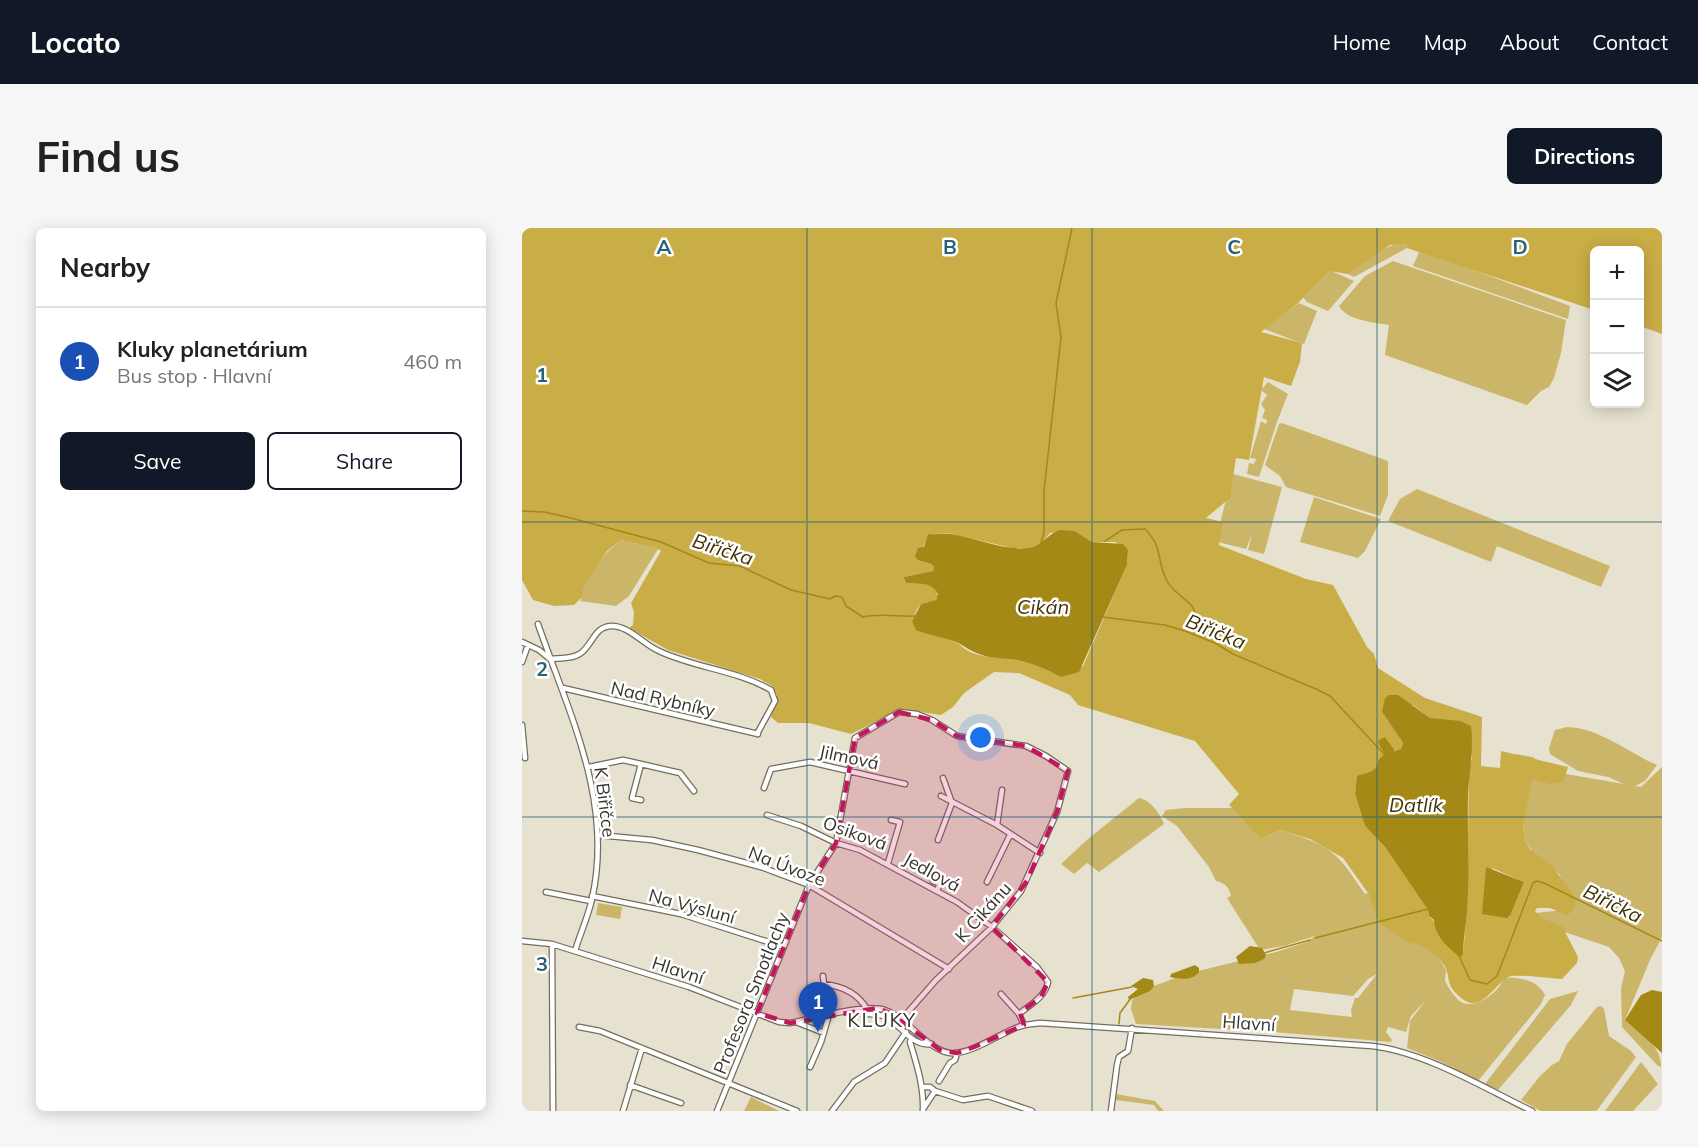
<!DOCTYPE html>
<html lang="en">
<head>
<meta charset="utf-8">
<style>
	body { margin:0; font-family:Mulish,sans-serif; background:#f6f6f6; color:#222 }
	.controls { position:absolute; right:18px; top:18px; display:grid; overflow:hidden; border-radius:9px; box-shadow:0 3px 15px #0003 }
	.controls button { width:54px; height:54px; display:grid; place-items:center; padding:0; border:0; border-bottom:2px solid #e0e0e0; background:#fff; color:#222; font:30px sans-serif }
	.you { position:absolute; left:459px; top:510px; width:21px; height:21px; margin:-15px; border:4px solid #fff; border-radius:50%; background:#1a73e8; box-shadow:0 0 0 9px #1a73e833 }
	.badge { display:grid; place-items:center; width:39px; height:39px; border-radius:50%; background:#111827; color:#fff; font-size:20px; font-weight:700 }
	.pin { position:absolute; translate:-50% -50px; filter:drop-shadow(0 2px 3px #0008) }
	.pin::after { content:''; position:absolute; top:32px; width:21px; height:18px; background:inherit; clip-path:polygon(0 0,100% 0,50% 100%) }
	.list { margin:0; padding:0; list-style:none }
	h2 { display:flex; justify-content:space-between; align-items:center; height:78px; margin:0; padding:0 24px; font-size:26px }
	h2 small { font-size:20px; font-weight:400; color:#767676 }
	.list li { display:grid; grid-template-columns:39px 1fr auto; gap:18px; align-items:center; box-sizing:border-box; height:108px; padding:0 24px; border-top:2px solid #e0e0e0 }
	.list b { display:block; font-size:22px; white-space:nowrap }
	.list p { margin:0; font-size:20px; white-space:nowrap; color:#767676 }
	.list em { font-size:20px; font-style:normal; color:#767676 }
	.actions { display:flex; gap:12px; padding:18px 24px }
	.actions a { flex:1; padding:14px 0; border:2px solid #111827; border-radius:9px; text-align:center; font-size:21px; color:#111827 }
	.actions .main { background:#111827; color:#fff }
	.icon { flex:none; width:33px; height:33px; fill:none; stroke:currentColor; stroke-width:2; stroke-linecap:round; stroke-linejoin:round }
	.map { position:relative; flex:none; width:1140px; height:883px; overflow:hidden; border-radius:9px }
	header { display:flex; align-items:center; gap:36px; box-sizing:border-box; height:84px; padding:0 30px; background:#111827; color:#fff }
	header strong { font-size:28px }
	nav { display:flex; gap:33px; margin-inline-start:auto; font-size:21px }
	.intro { display:flex; align-items:center; justify-content:space-between; box-sizing:border-box; height:144px; padding:0 36px }
	h1 { margin:0; font-size:42px }
	.button { padding:15px 27px; border-radius:9px; background:#111827; color:#fff; font-size:21px; font-weight:700 }
	main { display:flex; gap:36px; padding:0 36px }
	aside { flex:1; background:#fff; border-radius:9px; box-shadow:0 3px 15px #0003 }
	.map>svg:first-child { display:block }
	.green { fill:#cbb568; fill-rule:evenodd }
	.forest { fill:#c9ad47; fill-rule:evenodd }
	.water { fill:#a48917 }
	.lines { fill:none; stroke-linecap:round; stroke-linejoin:round }
	.stream { stroke:#a48917; stroke-width:1.5 }
	.street-casing { stroke:#736f5f; stroke-width:7 }
	.street { stroke:#fff; stroke-width:4.5 }
	.marked { fill:#c2185b; fill-opacity:0.2; stroke:#c2185b; stroke-width:4.5; stroke-dasharray:12 8; stroke-linejoin:round }
	.grid { fill:none; stroke:#26637a; stroke-width:1.5; stroke-opacity:0.55 }
	.labels { text-anchor:middle; dominant-baseline:central; stroke-width:5; stroke-linejoin:round; paint-order:stroke }
	.street-label { font-size:18px; fill:#38362f; stroke:#fff }
	.water-label { font-size:20px; font-style:italic; fill:#403407; stroke:#fff }
	.neighbourhood-label { font-size:20px; letter-spacing:1.5px; fill:#38362f; stroke:#fff }
	.grid-label { font-size:20px; text-anchor:middle; font-weight:bold; fill:#26637a; stroke:#fff; stroke-width:5; stroke-linejoin:round; paint-order:stroke }
</style>
</head>
<body>
<header>
<strong>Locato</strong>
<nav><a>Home</a><a>Map</a><a>About</a><a>Contact</a></nav>
</header>
<div class="intro"><h1>Find us</h1><a class="button">Directions</a></div>
<main>
<aside>
<h2>Nearby<small></small></h2>
<ul class="list">
<li><span class="badge" style="background:#1a4fb4">1</span><div><b>Kluky planetárium</b><p>Bus stop · Hlavní</p></div><em>460 m</em></li>
</ul>
<div class="actions"><a class="main">Save</a><a>Share</a></div>
</aside>
<div class="map">
<svg width="1140" height="883" viewBox="0 0 1140 883">
	<rect width="100%" height="100%" fill="#e7e2d0"/>
	<path class="green" d="M875 15H884L885 20 832 49 826 46 858 23Z
		M898 22 1048 78 1046 91 891 38Z
		M871 33 1044 92 1039 125 1032 150 1027 159 1019 163 1005 177 863 127 867 97C852 94 825 93 817 78L843 48Z
		M807 42 832 53 806 83 785 74 781 69Z
		M777 75 795 83 782 116 742 101Z
		M746 154 766 166 755 194 737 249 725 246 727 235 732 236 734 231 728 230 739 193 744 196 745 192 740 190 743 182 739 176 745 167 739 162Z
		M760 195 866 233V267L858 288 764 259 758 248 743 237 757 196Z
		M711 246 760 259 742 326 726 322 730 306 724 321 696 314 699 291Z
		M895 261 1088 338 1079 359 975 318 969 334 866 293 878 271Z
		M792 269 859 291 843 323 836 330 778 314Z
		M99 312 136 321 107 368 94 378 58 373C61 368 59 365 61 359 66 344 87 321 99 312Z
		M1045 499C1078 500 1105 524 1135 537L1123 553 1113 558 1119 559 1140 539V709L1128 732 1103 792C1118 804 1140 818 1139 839L1135 837 1100 799 1099 760 1103 743 1097 730 1087 719 1025 698 1004 686 1050 681 1053 669 1043 658 1037 646 1012 626 1003 612 1001 599 1007 558 993 526 1011 529 1020 536 1044 546 1102 556 1086 549 1056 543 1028 526 1027 520 1033 502Z
		M617 570C628 572 638 585 642 596L577 644 565 635 552 646 539 636 566 611Z
		M663 580H711L739 611 758 602C777 608 799 614 814 628 825 638 834 654 843 666L846 665 855 693C876 704 916 720 924 743L923 753C926 759 934 772 941 775 956 780 977 764 982 750 998 749 1016 752 1023 767L1019 776 956 853 920 834 885 820 888 793 904 772 889 788 884 804 866 799 864 804 870 812 869 814 751 804 614 796 609 781 610 772 621 762 664 746 754 724 785 714 793 708 762 718 738 722 705 670 709 668C707 659 703 655 694 653L687 639 655 598 640 588 644 582ZM855 746 836 770H833L829 782 830 789 768 782 772 761 831 768 846 751Z
		M76 675 100 679 98 691 74 687Z
		M1056 763 1049 777 976 862 963 856 1028 771Z
		M1079 778 1082 781 1087 808 1109 823 1114 829 1076 881 1074 883H1019L999 872 1018 848 1030 837 1037 833 1045 816 1075 779Z
		M1119 834 1136 856 1111 883H1083Z
		M594 866 633 873 642 883H636L632 877 594 872Z
		M229 869 257 883H222Z"/>
	<path class="forest" d="M0 0H1140V106L1118 98V22H1072V82L885 20 884 15 868 17 826 46 807 43 775 76 739 104 780 115 778 134 769 158 742 149 727 232 714 230 708 270 684 290 701 294 697 317 784 351 811 357 845 419 852 426 856 440 903 470 960 489 959 538 978 540 979 523 1046 539 1042 553 1028 556 1010 551 1001 599 1003 612 1008 621 1030 638 1053 669V681L1045 687 1028 680H1015L1013 683 1018 689 1040 698 1056 729 1055 735 1040 751C1029 751 992 745 986 749 972 757 958 788 938 769 922 755 930 751 922 737 915 727 903 720 893 714L888 716 855 693 846 665 821 630 788 611 758 602 739 611C727 600 719 588 707 577L717 566 673 513 556 477 548 467 497 445 472 444 442 465 431 479 419 487 379 481 329 506 287 495H256L249 489 255 467 250 458 238 451 146 422 107 400 111 397 112 384 109 375 139 323 136 321 99 312 85 323 61 359 60 369 52 377 32 378 11 372 0 352ZM553 303 570 314H593L606 322 605 337 561 438 539 449C526 442 509 435 495 432 476 429 451 431 437 416L390 393C396 380 395 374 411 374L416 369 414 361 401 354 382 349 411 343 412 339 409 336 396 332 406 307 426 305 490 320H508L519 316 528 305ZM891 477 908 490 942 496 950 530 947 539 945 683 941 726 907 688 906 682 863 619 843 598 833 566 835 549C845 544 855 545 856 532L864 526 856 515 875 523 879 521 881 515 860 484ZM970 640 1002 654 989 686Z"/>
	<path class="water" d="M538 302 553 303 570 314 601 316 606 322 605 337 557 444 539 449C526 442 509 435 495 432 484 430 474 431 463 428 453 425 446 421 438 416 431 411 405 407 394 402L390 393 399 376 414 372 416 366C410 353 395 356 384 355L382 349 411 343 412 339 409 336 396 332 393 328 396 320 402 319 406 306C414 307 422 305 429 306 454 310 482 323 507 320 520 318 525 306 538 302Z
		M867 467H876L908 490 938 493 949 498C952 522 947 544 946 567 945 606 948 646 945 684 944 698 941 712 941 726L938 729C925 719 913 708 912 692L907 688 906 682 863 619 843 598 833 566 835 548C845 544 855 545 856 532L863 526 856 515 857 512 863 509 873 523 879 521 881 515 860 484 863 470Z
		M964 639 1002 654 989 686 985 690 960 686Z
		M728 718 740 720 744 727 742 731 733 735 717 736 714 729Z
		M673 737 677 740V744C670 753 658 751 648 749L649 746Z
		M621 750 631 752 632 758 628 763 607 772 606 769 616 761 609 758Z
		M1130 762 1140 764V825L1103 792 1119 767Z"/>
	<g class="lines">
		<path class="stream" d="M0 283 22 284 45 289 139 314 187 335 218 338 269 362 308 371 313 368 320 369 324 378 341 389C359 385 376 389 394 388
			M583 313 600 302 623 301C642 320 634 333 645 353 650 363 662 369 669 377 675 384 677 399 679 409
			M518 318 522 305V263L539 109 534 75 550 0
			M581 389 643 397 663 403 693 415 711 426 794 461 808 468 862 526
			M793 710 906 681
			M742 725 788 712
			M937 728 948 752 965 756 975 748 1011 655 1015 653 1022 655 1140 713
			M551 770 610 759
			M597 796 598 785 609 770"/>
		<g class="street-casing">
			<path id="street" d="M16 396C47 486 92 573 70 671 66 689 58 706 53 723
				M0 414 17 422 28 431C38 430 51 431 59 425 71 416 72 399 89 398 106 397 122 417 137 423 173 440 214 442 249 462L253 473 235 506
				M0 434 6 417
				M41 460 236 506
				M0 497 3 530
				M119 536 110 570 119 572
				M67 539 101 532 119 536 158 545 172 563
				M421 550 430 575
				M242 560 249 541 288 534 383 556
				M419 568 475 597 518 625
				M245 587 279 598 314 615 338 622 435 674 470 699 515 739 526 754C523 769 509 776 497 786L502 797
				M475 597 480 562
				M76 607 130 612 176 622 239 639 287 657 427 741
				M416 612 430 575
				M366 635 378 594 369 592
				M411 653 418 656 415 662
				M465 654 488 607
				M24 664 69 673
				M70 668 159 686 262 719
				M0 713 30 716 167 759 257 794 268 795C291 791 343 775 363 782 386 790 405 822 428 825 448 827 477 806 496 799 503 796 511 796 518 795L850 818C903 824 962 860 1010 883
				M30 716 31 883
				M301 748 302 756C320 758 336 766 345 781
				M479 766 497 786
				M330 783C342 788 356 784 366 790 380 799 391 819 410 816
				M274 794 302 805
				M57 799 78 803 275 883
				M389 811 388 814C395 837 402 859 401 883
				M288 839 299 814 307 787
				M417 853 428 835 433 832 435 825
				M108 857 159 875
				M402 859H408L413 863 441 872 466 868 510 883
				M401 881 413 863
				M101 883 120 820
				M195 883 287 657 314 615 333 510 377 484 395 486 410 492 435 508 504 518 524 528 546 543 535 584 499 663 470 699 414 752 379 792
				M310 883 332 854 363 835 384 804
				M589 883 595 837 597 829 606 823 610 800"/>
		</g>
		<use href="#street" class="street"/>
	</g>
	<path class="marked" d="M377 484 410 492 435 508 504 518 546 543 535 584 505 653 470 699 526 754 519 769 498 785 502 797 452 819 435 825 418 822 368 785 355 780 268 795 235 785 287 657 314 615 333 510Z"/>
	<path class="grid" d="M285 0V883M570 0V883M855 0V883M0 294H1140M0 589H1140"/>
	<g class="labels">
		<g class="street-label">
			<text transform="translate(141 471) rotate(13)">Nad Rybníky</text>
			<text transform="translate(327 529) rotate(12)">Jilmová</text>
			<text transform="translate(83 574) rotate(83)">K Biřičce</text>
			<text transform="translate(333 605) rotate(20)">Osiková</text>
			<text transform="translate(265 638) rotate(21)">Na Úvoze</text>
			<text transform="translate(410 644) rotate(29)">Jedlová</text>
			<text transform="translate(170 678) rotate(15)">Na Výsluní</text>
			<text transform="translate(461 684) rotate(-48)">K Cikánu</text>
			<text transform="translate(156 742) rotate(18)">Hlavní</text>
			<text transform="translate(229 765) rotate(-68)">Profesora Smotlachy</text>
			<text transform="translate(727 795) rotate(4)">Hlavní</text>
		</g>
		<g class="water-label">
			<text transform="translate(201 321) rotate(18)">Biřička</text>
			<text x="521" y="378">Cikán</text>
			<text transform="translate(694 403) rotate(22)">Biřička</text>
			<text x="894" y="576">Datlík</text>
			<text transform="translate(1091 675) rotate(26)">Biřička</text>
		</g>
		<g class="neighbourhood-label">
			<text x="360" y="791">KLUKY</text>
		</g>
	</g>
	<g class="grid-label">
		<text x="142" y="26">A</text>
		<text x="428" y="26">B</text>
		<text x="712" y="26">C</text>
		<text x="998" y="26">D</text>
		<text x="20" y="154">1</text>
		<text x="20" y="448">2</text>
		<text x="20" y="743">3</text>
	</g>
</svg>
<div class="controls">
<button>+</button>
<button>−</button>
<button><svg class="icon" aria-label="layers" viewBox="0 0 24 24"><path d="M12 4l9 5-9 5-9-5zM3 14l9 5 9-5"/></svg></button>
</div>
<div class="you"></div>
<div class="pin badge" style="left:296px;top:804px;background:#1a4fb4">1</div>
</div>
</main>
</body>
</html>
